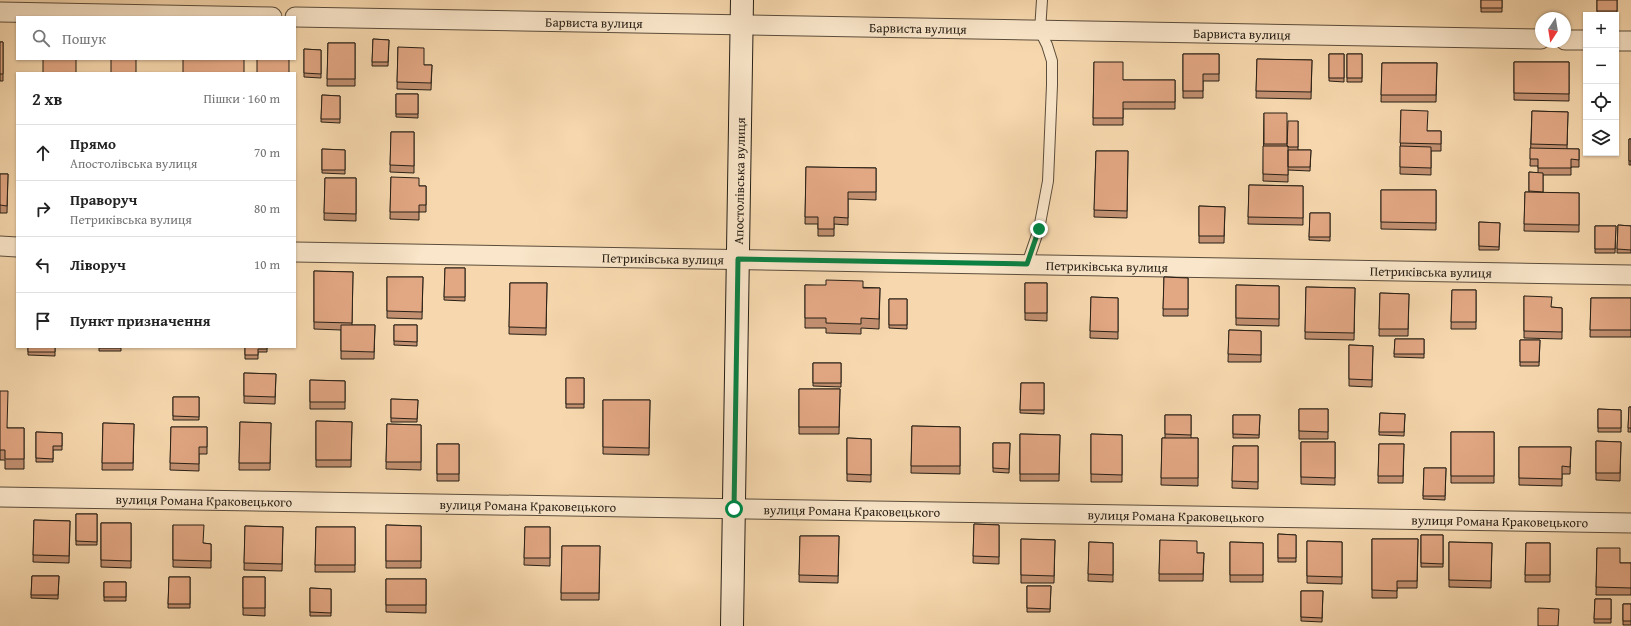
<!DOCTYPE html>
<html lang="uk">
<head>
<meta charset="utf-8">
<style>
	body { margin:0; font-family:"Gentium Book Plus",serif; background:#f2f2f2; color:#222 }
	.controls { position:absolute; right:12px; top:12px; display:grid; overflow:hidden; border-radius:0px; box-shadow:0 1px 3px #0004 }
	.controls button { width:36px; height:36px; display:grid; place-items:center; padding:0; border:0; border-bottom:1px solid #e0e0e0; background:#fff; color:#222; font:20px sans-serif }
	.compass { position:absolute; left:1535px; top:12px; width:36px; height:36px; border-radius:50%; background:#fff; box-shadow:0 1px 3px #0004; rotate:192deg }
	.stop { position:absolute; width:12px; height:12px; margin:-9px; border:3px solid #0b8043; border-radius:50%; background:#fff }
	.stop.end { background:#0b8043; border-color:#fff; box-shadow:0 1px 4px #0008 }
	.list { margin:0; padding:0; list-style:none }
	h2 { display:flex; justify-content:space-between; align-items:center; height:52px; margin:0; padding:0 16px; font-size:17px }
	h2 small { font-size:13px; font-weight:400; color:#767676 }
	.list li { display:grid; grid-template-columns:26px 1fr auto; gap:12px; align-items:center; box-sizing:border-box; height:56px; padding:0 16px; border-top:1px solid #e0e0e0 }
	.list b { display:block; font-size:15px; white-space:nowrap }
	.list p { margin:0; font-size:13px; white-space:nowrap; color:#767676 }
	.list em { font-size:13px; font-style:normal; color:#767676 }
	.icon { flex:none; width:22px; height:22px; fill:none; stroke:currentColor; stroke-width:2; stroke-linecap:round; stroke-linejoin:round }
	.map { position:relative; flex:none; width:1631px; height:626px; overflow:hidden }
	.search { position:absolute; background:#fff; box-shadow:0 1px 3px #0004; left:16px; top:16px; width:280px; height:44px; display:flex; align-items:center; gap:10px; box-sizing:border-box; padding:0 14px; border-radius:0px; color:#767676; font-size:15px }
	.panel { position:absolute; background:#fff; box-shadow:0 1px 3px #0004; left:16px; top:72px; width:280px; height:276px; border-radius:0px }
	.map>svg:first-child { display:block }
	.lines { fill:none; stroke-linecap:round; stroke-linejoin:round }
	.lane-casing { stroke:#5b4d3b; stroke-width:12 }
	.street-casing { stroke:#5b4d3b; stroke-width:21 }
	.secondary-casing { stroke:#271f15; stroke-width:24 }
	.lane { stroke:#fae6ca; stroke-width:10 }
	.street { stroke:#fae6ca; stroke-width:19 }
	.secondary { stroke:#fae6ca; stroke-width:22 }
	.wall { fill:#c29071; stroke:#271f15 }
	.building { fill:#e2a783; stroke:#271f15 }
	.route { stroke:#0b8043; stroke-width:5 }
	.labels { text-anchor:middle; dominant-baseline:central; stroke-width:3; stroke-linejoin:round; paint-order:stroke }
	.street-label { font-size:13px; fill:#271f15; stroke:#fae6ca }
</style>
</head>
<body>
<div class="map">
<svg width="1631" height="626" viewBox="0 0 1631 626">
	<rect width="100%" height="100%" fill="#f7d8ae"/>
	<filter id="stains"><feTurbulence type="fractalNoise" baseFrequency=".005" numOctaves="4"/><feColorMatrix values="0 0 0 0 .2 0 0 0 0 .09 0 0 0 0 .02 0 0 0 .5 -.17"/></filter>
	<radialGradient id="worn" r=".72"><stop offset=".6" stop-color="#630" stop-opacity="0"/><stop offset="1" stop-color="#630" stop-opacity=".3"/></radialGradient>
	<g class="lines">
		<g class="lane-casing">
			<path id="lane" d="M1027 264 1039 229 1048 181 1052 85V61L1047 45 1040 31 1042 0"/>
		</g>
		<g class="street-casing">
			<g id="street">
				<path d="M0 12 272 17"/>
				<path id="s1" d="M295 17 1541 39"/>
				<path d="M1565 40H1586"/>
				<path d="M1616 41H1631"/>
				<path d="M0 246 17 247"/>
				<path id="s2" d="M295 252 1631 275"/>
				<path id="s3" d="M0 497 1631 523"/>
			</g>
		</g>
		<g class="secondary-casing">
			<g id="secondary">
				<path id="s4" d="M732 626 742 0"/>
			</g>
		</g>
		<use href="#lane" class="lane"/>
		<use href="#street" class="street"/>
		<use href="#secondary" class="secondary"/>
	</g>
	<path class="wall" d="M1481 0H1502V12H1481Z
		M1597 0H1617V15H1597Z
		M373 39 389 40 388 66H372Z
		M0 42H3V81H0Z
		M328 43H355V86H327Z
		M398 47 424 65H432L431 90 397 89Z
		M304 49 321 50V78L304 77Z
		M1183 54H1219V81H1203V98H1183Z
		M1329 54H1344V82L1329 81Z
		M1347 54H1362V82H1347Z
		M1257 59 1312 60 1311 99 1256 98Z
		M1094 62 1123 80H1175V109H1123V125H1093Z
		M1514 62H1569V101L1514 100Z
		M1382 63H1437L1436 102H1381Z
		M396 94H418V118L396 117Z
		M322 95 340 96V123L321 122Z
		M1401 110 1427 131H1441V151H1431V175L1400 174Z
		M1532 111 1568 112 1567 149H1579V167H1571V175H1543V193H1579V232L1524 231 1525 192H1529V172L1538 173V166H1530Z
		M1264 113 1287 140 1298 121V150H1311L1310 171 1288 170V182L1263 181Z
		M391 132H414V173L390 172Z
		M1629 139H1631V165H1629Z
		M322 149 345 150V174L322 173Z
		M1096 151H1128L1127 218 1094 217Z
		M806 167 876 168V200L848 199V225L834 224V236H818V224H805Z
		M0 174H8L7 213H0Z
		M391 177 419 186H426V212H419V220L390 219Z
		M325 178H356V221L324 220Z
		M1249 185 1303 186V225L1248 224Z
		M1381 190H1436V230L1381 229Z
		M1199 206 1225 207 1224 243H1199Z
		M1310 213H1330V241L1309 240Z
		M1479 222 1500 223 1499 250H1479Z
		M1618 225 1631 226V253H1617Z
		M1595 226H1616L1615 253H1595Z
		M445 268H465V301L444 300Z
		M314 271 353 272 352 325H375L374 359H341V330L314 329Z
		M387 277H423L422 319 387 318Z
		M1164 277 1188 278V316H1163Z
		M510 283H547L546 335 509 334Z
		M1025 283H1047V321L1025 320Z
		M805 285 880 288 879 329 861 328V334L826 333V328H805Z
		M1236 285 1279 286V326L1236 325Z
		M1306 287 1355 288 1354 340 1305 339Z
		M1452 290H1476V329H1451Z
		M1380 293 1409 294 1408 336H1379Z
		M1524 296 1551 307 1562 308V339L1524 338Z
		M1091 297 1118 298V339L1090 338Z
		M1591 298H1631V337H1590Z
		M889 299H907V329L889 328Z
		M394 325H417V346L394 345Z
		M1229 330 1261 331V362H1228Z
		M1395 339H1424V358L1394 357Z
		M1520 340H1540L1539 366H1520Z
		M1349 345 1373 346 1372 387 1349 386Z
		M28 347H55V356L28 355Z
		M99 347H121V351H99Z
		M245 347H267V352H258V359H245Z
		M813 363H841V387L813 386Z
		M244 373 276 374 275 404 244 403Z
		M566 378H584V408H566Z
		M310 380 345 381V409H310Z
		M1021 383H1044V414L1020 413Z
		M799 389H840L839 434H799Z
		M0 391 7 428H24V469H5V460H0Z
		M173 397H199V420H173Z
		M391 399 418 400 417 422H391Z
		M603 400H650L649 455 603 454Z
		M1629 407H1631V432H1628Z
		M1299 409H1328V439H1299Z
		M1598 409 1621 410V432H1598Z
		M1380 413 1405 414 1404 436 1379 435Z
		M1165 415H1191V438H1198V486L1161 485 1162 438H1165Z
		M1233 415H1260L1259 438H1233Z
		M316 421 352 422 351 467H316Z
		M240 422 271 423 270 470H239Z
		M103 423 134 424 133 470H102Z
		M387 424 421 425V470L386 469Z
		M912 426 960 427V474L911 473Z
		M171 427H207V454H199V471L170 470Z
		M36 432 62 433V450H53V462H36Z
		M1451 432H1494V483H1451Z
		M1020 434 1060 435 1059 481H1020Z
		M1091 434 1122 435V482H1091Z
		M847 438 871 439V482L847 481Z
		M1596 441 1621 442 1620 481 1596 480Z
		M1301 442H1335V485L1301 484Z
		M993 443H1010L1009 473 993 472Z
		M437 444H459V481H437Z
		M1379 444H1404L1403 483H1378Z
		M1233 446H1258V489L1232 488Z
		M1519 447H1571L1570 474H1562V486L1519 485Z
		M1424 468H1446L1445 500 1423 499Z
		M76 514H97V545H76Z
		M34 520 70 521 69 563 33 562Z
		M101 523H131V568L101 567Z
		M974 524 999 525V564L973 563Z
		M173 525 203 543 211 544V568L173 567Z
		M386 525 421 526V568H386Z
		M245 526 283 527 282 571 244 570Z
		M316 527H355V572H315Z
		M525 527H550V566L524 565Z
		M1278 534 1296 535V562H1278Z
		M1421 535H1443V567H1421Z
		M800 536H839L838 583 799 582Z
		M1021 539 1055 540 1054 583H1021Z
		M1372 539H1418L1417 588H1397V598H1372Z
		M1160 540 1197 553H1204L1203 581H1159Z
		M1307 541 1342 542V584L1307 583Z
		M1089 542 1113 543V582L1088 581Z
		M1230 542 1263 543V582H1230Z
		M1449 542 1492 543 1491 588 1449 587Z
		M1526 543H1550V582H1525Z
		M562 546H600L599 600H561Z
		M1597 548 1620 563H1631V595H1596Z
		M32 576H59L58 599 31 598Z
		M169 577H190V608H168Z
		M243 577H265V616L243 615Z
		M386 579H426V613L386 612Z
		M104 582H126V601H104Z
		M1027 586H1051L1050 612H1027Z
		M310 588 331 589V616H310Z
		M1301 591H1323L1322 622 1301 621Z
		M1595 599H1611V623H1594Z
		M1623 604H1631V625H1623Z"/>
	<path class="building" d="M1481 0H1502V8H1481Z
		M1597 0H1617V11H1597Z
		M373 39 389 40 388 62H372Z
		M0 42H3V74H0Z
		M328 43H355V79H327Z
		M398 47 424 48V65H432L431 83 397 82Z
		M304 49 321 50V74L304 73Z
		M1183 54H1219V74H1203V91H1183Z
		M1329 54H1344V78H1329Z
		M1347 54H1362V78H1347Z
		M43 59H76V73H43Z
		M111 59H136V73H111Z
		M183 59H244V73H183Z
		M257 59H289V73H257Z
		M1257 59 1312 60 1311 92 1256 91Z
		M1094 62H1123V80H1175V102H1123V118H1093Z
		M1514 62H1569V94L1514 93Z
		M1382 63H1437L1436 95H1381Z
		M396 94H418V114H396Z
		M322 95 340 96V119H321Z
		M1401 110 1428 111 1427 131H1441V144L1400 143Z
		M1532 111 1568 112 1567 145 1531 144Z
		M1264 113H1287V144H1264Z
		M1288 121H1298V147H1288V146H1287Z
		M391 132H414V166L390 165Z
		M1629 139H1631V161H1629Z
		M1263 146H1288V175L1263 174Z
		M1400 146 1431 147V168L1400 167Z
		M1530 148 1579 149V160L1571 159V168H1538V159H1530Z
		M322 149 345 150V170H322Z
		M1288 150H1311L1310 167H1288Z
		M1096 151H1128L1127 211 1094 210Z
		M806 167 876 168V192H848V218L834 217V229H818V217H805Z
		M1529 172 1543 173V192L1529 191Z
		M0 174H8L7 206 0 205Z
		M391 177 419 178V186H426V205H419V212H390Z
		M325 178H356V214L324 213Z
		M1249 185 1303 186V218L1248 217Z
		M1381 190H1436V223L1381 222Z
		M1525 192 1579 193V225L1524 224Z
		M1199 206 1225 207 1224 236H1199Z
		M1310 213H1330V237H1309Z
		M1479 222 1500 223 1499 247 1479 246Z
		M1618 225 1631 226V250L1617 249Z
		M1595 226H1616L1615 249H1595Z
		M445 268H465V297H444Z
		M314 271 353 272 352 323 314 322Z
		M387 277H423L422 312 387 311Z
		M1164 277 1188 278V309H1163Z
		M826 280 863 281V288H880L879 319 861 318V324L826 323V318H805V285H826Z
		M510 283H547L546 328 509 327Z
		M1025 283H1047V313H1025Z
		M1236 285 1279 286V319L1236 318Z
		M1306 287 1355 288 1354 333 1305 332Z
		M1452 290H1476V322H1451Z
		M1380 293 1409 294 1408 329H1379Z
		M1524 296 1552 297 1551 307 1562 308V332L1524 331Z
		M1091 297 1118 298V332L1090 331Z
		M1591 298H1631V330H1590Z
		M889 299H907V325H889Z
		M341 325H375L374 352 341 351Z
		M394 325H417V342L394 341Z
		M1229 330 1261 331V355L1228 354Z
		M1395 339H1424V354H1394Z
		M1520 340H1540L1539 362H1520Z
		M1349 345 1373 346 1372 380 1349 379Z
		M28 347H55V352H28Z
		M99 347H121V348H99Z
		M245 347H267V349H258V355H245Z
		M813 363H841V383H813Z
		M244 373 276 374 275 397 244 396Z
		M566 378H584V404H566Z
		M310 380 345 381V402H310Z
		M1021 383H1044V410H1020Z
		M799 389H840L839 427H799Z
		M0 391H8L7 428H24V459H5V450H0Z
		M173 397H199V417L173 416Z
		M391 399 418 400 417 419 391 418Z
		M603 400H650L649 448 603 447Z
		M1629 407H1631V428H1628Z
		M1299 409H1328V432L1299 431Z
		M1598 409 1621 410V428H1598Z
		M1380 413 1405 414 1404 432H1379Z
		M1165 415H1191V435L1165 434Z
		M1233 415H1260L1259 435 1233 434Z
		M316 421 352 422 351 460H316Z
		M240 422 271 423 270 463H239Z
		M103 423 134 424 133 463H102Z
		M387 424 421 425V462H386Z
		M912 426 960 427V466H911Z
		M171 427H207V447H199V464L170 463Z
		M36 432 62 433V446H53V459L36 458Z
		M1451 432H1494V476H1451Z
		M1020 434 1060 435 1059 474H1020Z
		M1091 434 1122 435V475L1091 474Z
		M847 438 871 439V475L847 474Z
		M1162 438H1198V478H1161Z
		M1596 441 1621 442 1620 473H1596Z
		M1301 442H1335V478L1301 477Z
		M993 443H1010L1009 469 993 468Z
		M437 444H459V474H437Z
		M1379 444H1404L1403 476H1378Z
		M1233 446H1258V482L1232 481Z
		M1519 447H1571L1570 467 1562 466V479L1519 478Z
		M1424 468H1446L1445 496H1423Z
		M76 514H97V542L76 541Z
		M34 520 70 521 69 556 33 555Z
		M101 523H131V561L101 560Z
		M974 524 999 525V557L973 556Z
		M173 525H204L203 543 211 544V561L173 560Z
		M386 525 421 526V561H386Z
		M245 526 283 527 282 564 244 563Z
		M316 527H355V565H315Z
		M525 527H550V558H524Z
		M1278 534 1296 535V558H1278Z
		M1421 535H1443V564L1421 563Z
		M800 536H839L838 576 799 575Z
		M1021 539 1055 540 1054 576 1021 575Z
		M1372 539H1418L1417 581H1397V591L1372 590Z
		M1160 540 1197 541V553H1204L1203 574H1159Z
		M1307 541 1342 542V577L1307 576Z
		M1089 542 1113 543V575L1088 574Z
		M1230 542 1263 543V575H1230Z
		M1449 542 1492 543 1491 581 1449 580Z
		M1526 543H1550V575H1525Z
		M562 546H600L599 593H561Z
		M1597 548H1620V563H1631V588L1596 587Z
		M32 576H59L58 595H31Z
		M169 577H190V604H168Z
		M243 577H265V608H243Z
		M386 579H426V605H386Z
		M104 582H126V597H104Z
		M1027 586H1051L1050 609 1027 608Z
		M310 588 331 589V613L310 612Z
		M1301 591H1323L1322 618 1301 617Z
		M1595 599H1611V619H1594Z
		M1623 604H1631V621H1623Z
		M1538 608 1559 609 1558 626H1538Z"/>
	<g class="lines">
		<path class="route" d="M734 509 738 259 1027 264 1039 229"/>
	</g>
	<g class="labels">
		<g class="street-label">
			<text stroke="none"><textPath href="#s1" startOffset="299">Барвиста вулиця</textPath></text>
			<text stroke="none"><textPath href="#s1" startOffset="623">Барвиста вулиця</textPath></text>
			<text stroke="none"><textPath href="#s1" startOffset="947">Барвиста вулиця</textPath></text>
			<text stroke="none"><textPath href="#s4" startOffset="445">Апостолівська вулиця</textPath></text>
			<text stroke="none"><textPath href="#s2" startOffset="368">Петриківська вулиця</textPath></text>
			<text stroke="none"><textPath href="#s2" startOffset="812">Петриківська вулиця</textPath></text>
			<text stroke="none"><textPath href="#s2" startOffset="1136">Петриківська вулиця</textPath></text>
			<text stroke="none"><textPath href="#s3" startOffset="204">вулиця Романа Краковецького</textPath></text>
			<text stroke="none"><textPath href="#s3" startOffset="528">вулиця Романа Краковецького</textPath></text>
			<text stroke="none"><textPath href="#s3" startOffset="852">вулиця Романа Краковецького</textPath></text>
			<text stroke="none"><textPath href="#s3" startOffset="1176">вулиця Романа Краковецького</textPath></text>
			<text stroke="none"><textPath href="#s3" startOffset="1500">вулиця Романа Краковецького</textPath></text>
		</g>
	</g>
	<rect width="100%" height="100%" filter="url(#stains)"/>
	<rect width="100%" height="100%" fill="url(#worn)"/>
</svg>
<div class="controls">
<button>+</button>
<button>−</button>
<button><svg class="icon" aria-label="locate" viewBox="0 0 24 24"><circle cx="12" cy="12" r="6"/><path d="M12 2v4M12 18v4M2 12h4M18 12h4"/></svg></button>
<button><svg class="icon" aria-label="layers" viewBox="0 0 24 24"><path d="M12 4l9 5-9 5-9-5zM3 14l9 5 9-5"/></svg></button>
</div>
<svg class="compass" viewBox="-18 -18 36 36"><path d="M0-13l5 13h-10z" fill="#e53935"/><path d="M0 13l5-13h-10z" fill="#767676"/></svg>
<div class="stop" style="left:734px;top:509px"></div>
<div class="stop end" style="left:1039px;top:229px"></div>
<div class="search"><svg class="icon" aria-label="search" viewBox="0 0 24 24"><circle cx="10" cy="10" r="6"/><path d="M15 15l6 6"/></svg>Пошук</div>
<section class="panel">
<h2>2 хв<small>Пішки · 160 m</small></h2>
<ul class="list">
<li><svg class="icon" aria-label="ahead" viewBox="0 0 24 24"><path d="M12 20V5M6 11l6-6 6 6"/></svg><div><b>Прямо</b><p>Апостолівська вулиця</p></div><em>70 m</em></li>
<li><svg class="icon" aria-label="right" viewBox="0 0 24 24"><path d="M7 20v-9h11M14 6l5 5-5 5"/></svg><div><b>Праворуч</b><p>Петриківська вулиця</p></div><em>80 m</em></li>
<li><svg class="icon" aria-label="left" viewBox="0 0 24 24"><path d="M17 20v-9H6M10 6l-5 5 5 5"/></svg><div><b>Ліворуч</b></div><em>10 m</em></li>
<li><svg class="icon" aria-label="arrive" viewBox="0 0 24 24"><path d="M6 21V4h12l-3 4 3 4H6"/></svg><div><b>Пункт призначення</b></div></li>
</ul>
</section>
</div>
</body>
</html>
